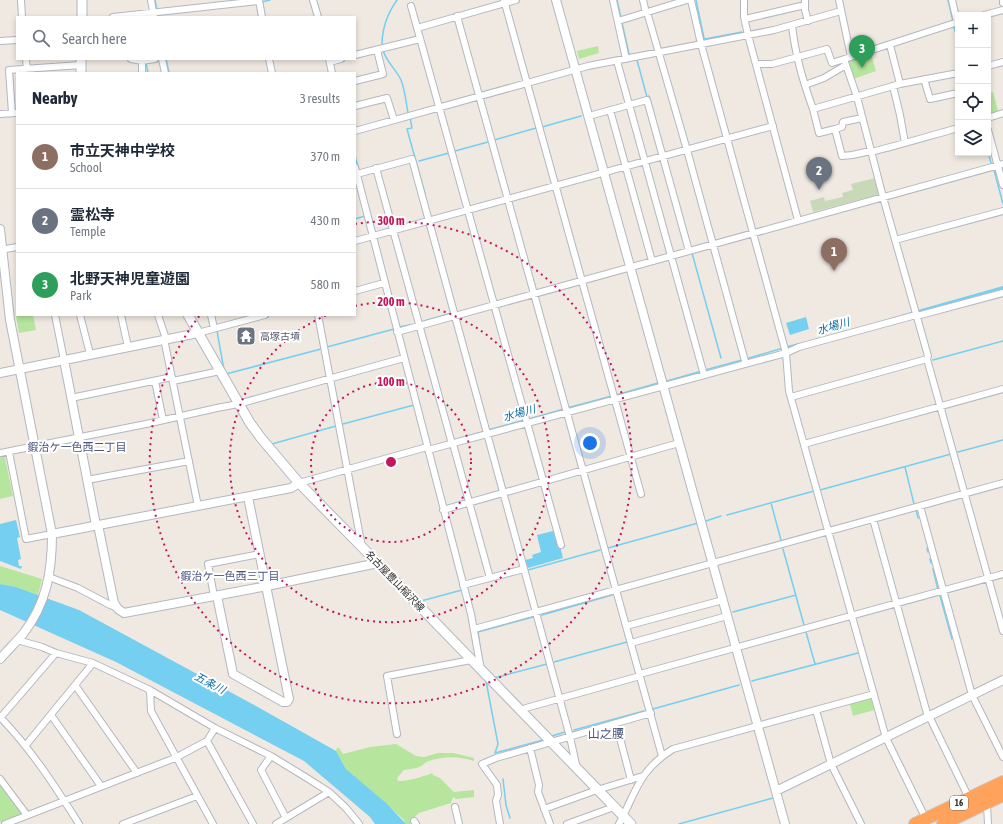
<!DOCTYPE html>
<html lang="en">
<head>
<meta charset="utf-8">
<style>
	body { margin:0; font-family:"Asap Condensed","Noto Sans JP",sans-serif; background:#f2f2f3; color:#1f2937 }
	.controls { position:absolute; right:12px; top:12px; display:grid; overflow:hidden; border-radius:0px; box-shadow:0 2px 6px #0003 }
	.controls button { width:36px; height:36px; display:grid; place-items:center; padding:0; border:0; border-bottom:1px solid #e0e1e3; background:#fff; color:#1f2937; font:20px sans-serif }
	.you { position:absolute; left:590px; top:443px; width:14px; height:14px; margin:-10px; border:3px solid #fff; border-radius:50%; background:#1a73e8; box-shadow:0 0 0 6px #1a73e833 }
	.badge { display:grid; place-items:center; width:26px; height:26px; border-radius:50%; background:#1a73e8; color:#fff; font-size:13px; font-weight:700 }
	.pin { position:absolute; translate:-50% -33px; filter:drop-shadow(0 1px 2px #0008) }
	.pin::after { content:''; position:absolute; top:21px; width:14px; height:12px; background:inherit; clip-path:polygon(0 0,100% 0,50% 100%) }
	.list { margin:0; padding:0; list-style:none }
	h2 { display:flex; justify-content:space-between; align-items:center; height:52px; margin:0; padding:0 16px; font-size:17px }
	h2 small { font-size:13px; font-weight:400; color:#747a83 }
	.list li { display:grid; grid-template-columns:26px 1fr auto; gap:12px; align-items:center; box-sizing:border-box; height:64px; padding:0 16px; border-top:1px solid #e0e1e3 }
	.list b { display:block; font-size:15px; white-space:nowrap }
	.list p { margin:0; font-size:13px; white-space:nowrap; color:#747a83 }
	.list em { font-size:13px; font-style:normal; color:#747a83 }
	.icon { flex:none; width:22px; height:22px; fill:none; stroke:currentColor; stroke-width:2; stroke-linecap:round; stroke-linejoin:round }
	.map { position:relative; flex:none; width:1003px; height:824px; overflow:hidden }
	.search { position:absolute; background:#fff; box-shadow:0 2px 6px #0003; left:16px; top:16px; width:340px; height:44px; display:flex; align-items:center; gap:10px; box-sizing:border-box; padding:0 14px; border-radius:0px; color:#747a83; font-size:15px }
	.panel { position:absolute; background:#fff; box-shadow:0 2px 6px #0003; left:16px; top:72px; width:340px; height:244px; border-radius:0px }
	.map>svg:first-child { display:block }
	.green { fill:#b6e59e }
	.cemetery { fill:#c8d9b8 }
	.water { fill:#75cff0 }
	.lines { fill:none; stroke-linecap:round; stroke-linejoin:round }
	.stream { stroke:#75cff0; stroke-width:1.5 }
	.minor-casing { stroke:#b4b7c1; stroke-width:8 }
	.tertiary-casing { stroke:#b4b7c1; stroke-width:10 }
	.secondary-casing { stroke:#b4b7c1; stroke-width:11 }
	.motorway-casing { stroke:#c9c9c9; stroke-width:14 }
	.minor { stroke:#fff; stroke-width:6 }
	.tertiary { stroke:#fff; stroke-width:8 }
	.secondary { stroke:#fff; stroke-width:9 }
	.motorway { stroke:#ffa35c; stroke-width:12 }
	.ring { fill:none; stroke:#c2185b; stroke-width:2; stroke-dasharray:2 4 }
	.labels { text-anchor:middle; dominant-baseline:central; stroke-width:4; stroke-linejoin:round; paint-order:stroke }
	.shield { fill:#fff; stroke:#6d6d6d; stroke-width:1 }
	.shield-label { font-size:9px; font-weight:bold; fill:#2e2e2e }
	.worship-label { font-size:10px; fill:#5b616d; stroke:#fff; text-anchor:start }
	.street-label { font-size:10px; fill:#2e2e2e; stroke:#fff }
	.water-label { font-size:11px; font-style:italic; fill:#0d6fa3; stroke:#fff }
	.neighbourhood-label { font-size:11px; fill:#4d5680; stroke:#fff }
	.quarter-label { font-size:12px; fill:#4d5680; stroke:#fff }
	.centre { fill:#c2185b; stroke:#fff; stroke-width:2 }
	.ring-label { font-size:12px; text-anchor:middle; font-weight:bold; fill:#c2185b; stroke:#fff; stroke-width:4; stroke-linejoin:round; paint-order:stroke }
</style>
</head>
<body>
<div class="map">
<svg width="1003" height="824" viewBox="0 0 1003 824">
	<rect width="100%" height="100%" fill="#efe9e1"/>
	<path class="green" d="M598 46 599 53 579 59 577 51Z
		M871 54 876 71 853 79 849 64V61Z
		M993 92 998 111 992 113 989 112 988 93Z
		M23 315H33L36 330 19 333 16 316Z
		M0 456H3L5 458 13 496 0 499Z
		M0 566 42 579 38 595 16 587 0 584Z
		M869 698 871 699 874 710 853 716 850 704Z
		M396 744 416 756 424 757 438 753H453L474 758V761C457 756 443 756 426 762 421 768 412 769 404 770L397 778 398 781C405 782 426 776 432 773L433 775 440 778 454 792 474 790V797L456 799 453 797 451 803 419 813 412 819 413 824H406L403 819 346 769 336 751 337 748H339L343 754 370 747Z
		M0 781 24 814 0 822Z"/>
	<path class="cemetery" d="M875 178 879 193 878 195 813 212 810 201 824 197 825 201 843 197 842 193 853 190 851 184Z"/>
	<path class="water" d="M1003 286V289L918 312V310Z
		M806 317 809 329 790 335 786 323Z
		M16 520 20 537 17 538 21 559 18 560 19 566H22L21 569 0 561V524Z
		M553 531 558 547 560 546 563 558 528 568 525 560 533 558 532 555 541 552 537 535Z
		M0 584 16 587 79 610 256 706 336 751 346 769 386 803 406 824H375L370 817 304 761 116 662 0 610Z"/>
	<g class="lines">
		<path class="stream" d="M155 0 157 10
			M617 0 621 18
			M696 0 704 38 705 39 742 32
			M948 0 953 21
			M262 2 270 0
			M622 23 629 54
			M954 27 958 41
			M382 45C382 28 387 14 397 0
			M383 50C386 62 396 69 401 80 405 90 406 102 408 113
			M166 59 169 73
			M637 60 647 97 649 96 654 114
			M146 63 148 73
			M632 101 647 97
			M410 117 412 128 407 129 425 194
			M542 127 581 116
			M494 140 536 128
			M455 151 488 142
			M988 152 991 163
			M355 156 358 167
			M419 161 449 153
			M994 170 1003 204
			M355 219 365 216
			M692 253 721 358
			M887 320 914 312
			M424 321 452 313
			M399 327 415 324
			M217 331 224 370
			M327 347 394 329
			M786 347 798 344
			M746 359 783 348
			M933 360 1003 341
			M705 370 742 360
			M226 374 321 349
			M667 381 702 371
			M616 395 658 383
			M567 408 612 396
			M529 419 564 409
			M343 424 414 405
			M488 430 525 420
			M454 440 485 431
			M272 444 336 426
			M433 446 450 441
			M958 452 1003 440
			M905 467 914 504
			M820 490 951 454
			M472 499 501 490
			M771 503 781 540
			M446 506 463 501
			M916 510 918 518
			M727 515 814 491
			M706 521 721 516
			M608 548 698 523
			M927 548 928 552
			M783 549 804 625
			M930 559 931 563
			M933 569 938 590
			M528 570 600 550
			M940 596 952 639
			M421 601 462 590
			M733 612 796 595
			M542 615 612 595
			M806 632 815 664
			M480 647 478 632 533 617
			M554 662 627 642
			M494 678 547 664
			M486 681 498 744 495 753
			M752 681 858 653
			M653 709 739 685
			M574 730 644 711
			M552 736 565 732
			M495 753 543 740
			M503 779 506 805 510 818
			M679 824 773 798"/>
		<g class="minor-casing">
			<path id="minor" d="M21 0 22 17
				M151 0 154 17
				M259 0 262 17
				M313 0 318 17
				M504 0 641 494
				M613 0 626 59
				M643 0 646 13
				M691 0 701 44 786 353 789 391 886 738 924 815
				M744 0V17L748 35 798 220
				M805 0V10L808 21
				M839 0 851 57
				M952 0 957 22
				M1003 0V3
				M411 6 561 545
				M647 12 687 150 745 361
				M984 15 1003 10
				M457 16 662 756
				M113 17 259 1
				M745 19 805 5
				M618 21 687 0
				M792 25C795 54 803 82 813 109L900 84 958 73
				M417 28 516 0
				M0 41 17 40
				M890 45 900 84
				M355 55 420 39
				M26 59 27 71
				M131 59 142 61 155 59
				M162 59 165 73
				M269 59 272 73
				M329 59 332 73
				M844 59 857 97 883 197 928 356 927 359 1003 631
				M617 61 704 375
				M330 62 341 59
				M756 64H772L827 49 832 63 958 22
				M988 66 1003 62
				M142 73V61
				M924 79 930 99 958 93
				M355 81 383 74 377 50
				M805 85 824 78 846 65
				M893 86 900 115 905 143
				M355 106 387 98 394 120
				M813 109 819 133 835 129 842 156 852 155 871 151
				M610 110 652 261
				M12 113 9 70 81 65
				M0 114 17 113
				M589 116 647 100 689 251
				M988 118 1003 113
				M835 129 842 127 843 122 862 118
				M988 130 1003 185
				M355 131 588 66 774 30 841 11
				M871 152C900 145 929 136 958 128
				M355 167 471 614 481 670
				M376 168 452 444
				M357 174 412 159 570 737 577 769
				M895 240 1003 211
				M355 241 773 126
				M0 250 17 247
				M355 291 384 283
				M55 315 64 360
				M80 315 90 354
				M121 315 128 347
				M158 315 166 339
				M211 315 214 328
				M318 315 362 547
				M917 316 1003 293
				M397 332 1003 164
				M198 333 265 315
				M164 339 198 506
				M155 381 163 420
				M173 381 220 371
				M791 397 927 359
				M71 398 172 377
				M453 444 490 578
				M804 444 1003 389
				M428 450 786 353 799 347 916 315
				M9 452 26 539 52 534
				M0 453 146 424 217 408 238 404 404 358
				M87 480 189 461
				M299 483 427 447
				M920 506 972 695 1003 757
				M443 510 679 443
				M873 519 928 717
				M49 577 78 588 110 605 115 607
				M463 585 524 569
				M214 596 208 564 260 554
				M626 626 723 600
				M474 629 1003 483
				M17 640 42 647 56 653 93 663 150 690 215 728 271 756 307 778 329 792 346 808 359 824
				M631 643 727 616
				M640 674 1003 574
				M75 685 137 773
				M150 690 151 711 213 824
				M816 710 831 764 861 824
				M520 711 526 708 640 676
				M51 715 101 786
				M929 716 967 794
				M0 717C31 749 55 786 79 824
				M1 717 56 653
				M616 723 631 780
				M397 734 387 676 471 660
				M207 741 253 824
				M26 745 93 663
				M530 748 539 785 538 792 550 824
				M271 756 261 770 286 818
				M0 779 27 815
				M987 805 988 824
				M455 807 459 824
				M544 809 597 790 643 776
				M414 821 416 824
				M5 824 175 758 207 741 215 728
				M123 824 197 796
				M276 824 329 792
				M500 824 496 801 498 795 497 785 482 764 496 758 651 713
				M567 824 614 807
				M619 824C636 792 639 770 673 749L874 694"/>
		</g>
		<g class="tertiary-casing">
			<path id="tertiary" d="M556 0 785 824
				M0 229 10 320 52 534C52 571 47 603 23 634 16 642 7 651 0 659
				M64 360 96 525
				M0 373 198 333
				M98 525 114 603 118 609 124 613 267 586 378 563
				M52 534 291 488 299 483
				M217 596 233 674 283 702H287L289 699 248 497
				M776 791 1003 680"/>
		</g>
		<g class="secondary-casing">
			<path id="secondary" d="M82 17V0
				M81 73V59
				M188 315 250 423 261 438 299 483 362 547 631 824"/>
		</g>
		<g class="motorway-casing">
			<path id="motorway" d="M915 824 1003 782
				M943 824 1003 795"/>
		</g>
		<use href="#minor" class="minor"/>
		<use href="#tertiary" class="tertiary"/>
		<use href="#secondary" class="secondary"/>
		<use href="#motorway" class="motorway"/>
	</g>
	<g class="ring">
		<circle cx="391" cy="462" r="80"/>
		<path d="M355 306A160 160 0 1 1 327 315"/>
		<path d="M355 224A241 241 0 1 1 200 315"/>
	</g>
	<defs>
		<g id="temple-square" transform="scale(1)"><rect x="-9" y="-9" width="18" height="18" rx="4" fill="#6b7280" stroke="#fff"/><path d="M0-6L5-2H3V0L6.5 2.5H4V6H1.5V3h-3V6H-4V2.5H-6.5L-3 0V-2H-5Z" fill="#fff"/></g>
	</defs>
	<g fill-rule="evenodd">
		<use href="#temple-square" x="246" y="336"/>
	</g>
	<g class="labels">
		<rect class="shield" x="950" y="796" width="18" height="14" rx="3"/>
		<g class="shield-label">
			<text x="959" y="803">16</text>
		</g>
		<g class="worship-label">
			<text x="260" y="336">高塚古墳</text>
		</g>
		<g class="street-label">
			<text transform="translate(395 581) rotate(46)">名古屋豊山稲沢線</text>
		</g>
		<g class="water-label">
			<text transform="translate(833 326) rotate(-16)">水場川</text>
			<text transform="translate(519 413) rotate(-16)">水場川</text>
			<text transform="translate(210 683) rotate(28)">五条川</text>
		</g>
		<g class="neighbourhood-label">
			<text x="77" y="447">鍜治ケ一色西二丁目</text>
			<text x="230" y="576">鍜治ケ一色西三丁目</text>
		</g>
		<g class="quarter-label">
			<text x="606" y="734">山之腰</text>
		</g>
	</g>
	<circle cx="391" cy="462" r="6" class="centre"/>
	<g class="ring-label">
		<text x="391" y="225">300 m</text>
		<text x="391" y="306">200 m</text>
		<text x="391" y="386">100 m</text>
	</g>
</svg>
<div class="controls">
<button>+</button>
<button>−</button>
<button><svg class="icon" aria-label="locate" viewBox="0 0 24 24"><circle cx="12" cy="12" r="6"/><path d="M12 2v4M12 18v4M2 12h4M18 12h4"/></svg></button>
<button><svg class="icon" aria-label="layers" viewBox="0 0 24 24"><path d="M12 4l9 5-9 5-9-5zM3 14l9 5 9-5"/></svg></button>
</div>
<div class="you"></div>
<div class="pin badge" style="left:834px;top:271px;background:#8d6e63">1</div>
<div class="pin badge" style="left:819px;top:190px;background:#6b7280">2</div>
<div class="pin badge" style="left:862px;top:68px;background:#2e9e5b">3</div>
<div class="search"><svg class="icon" aria-label="search" viewBox="0 0 24 24"><circle cx="10" cy="10" r="6"/><path d="M15 15l6 6"/></svg>Search here</div>
<section class="panel">
<h2>Nearby<small>3 results</small></h2>
<ul class="list">
<li><span class="badge" style="background:#8d6e63">1</span><div><b>市立天神中学校</b><p>School</p></div><em>370 m</em></li>
<li><span class="badge" style="background:#6b7280">2</span><div><b>霊松寺</b><p>Temple</p></div><em>430 m</em></li>
<li><span class="badge" style="background:#2e9e5b">3</span><div><b>北野天神児童遊園</b><p>Park</p></div><em>580 m</em></li>
</ul>
</section>
</div>
</body>
</html>
